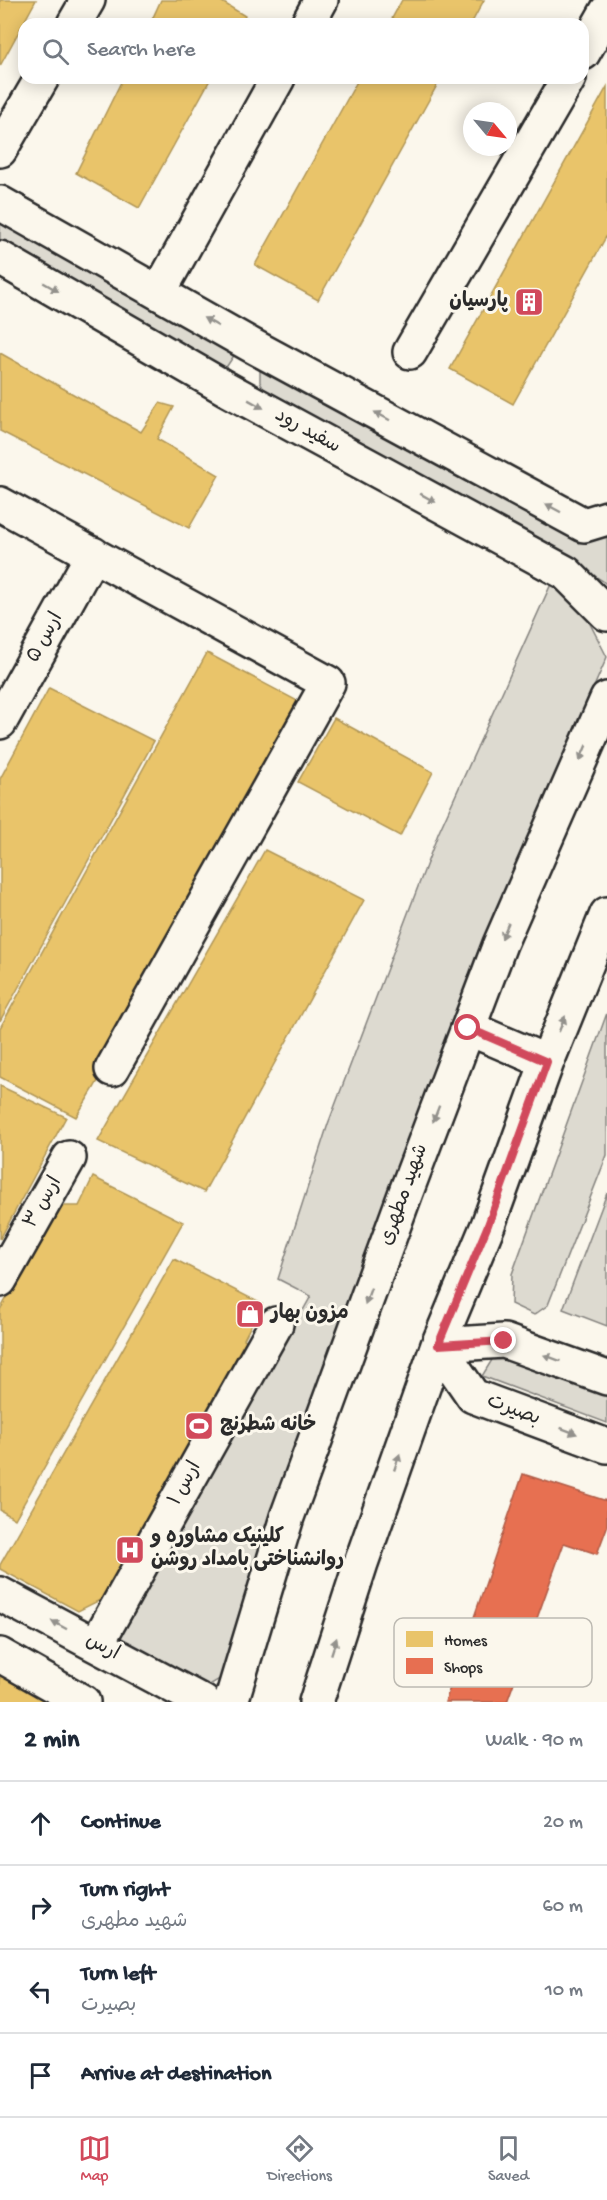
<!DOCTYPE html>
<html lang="en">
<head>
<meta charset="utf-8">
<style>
	body { margin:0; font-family:"Gochi Hand","Playpen Sans Arabic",sans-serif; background:#f2f2f3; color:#1f2937 }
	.compass { position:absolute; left:463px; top:102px; width:54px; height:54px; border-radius:50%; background:#fff; box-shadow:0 3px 15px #0003; rotate:119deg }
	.stop { position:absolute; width:18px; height:18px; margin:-14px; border:4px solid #d1495b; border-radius:50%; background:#fff }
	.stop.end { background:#d1495b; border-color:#fff; box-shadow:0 2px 6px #0008 }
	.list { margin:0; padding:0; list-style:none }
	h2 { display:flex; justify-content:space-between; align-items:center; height:78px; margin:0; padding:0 24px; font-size:26px }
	h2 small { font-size:20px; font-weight:400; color:#747a83 }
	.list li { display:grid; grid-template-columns:39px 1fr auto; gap:18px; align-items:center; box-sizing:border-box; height:84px; padding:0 24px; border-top:2px solid #e0e1e3 }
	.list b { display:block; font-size:22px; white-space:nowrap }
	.list p { margin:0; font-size:20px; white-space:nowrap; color:#747a83 }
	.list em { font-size:20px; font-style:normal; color:#747a83 }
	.icon { flex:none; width:33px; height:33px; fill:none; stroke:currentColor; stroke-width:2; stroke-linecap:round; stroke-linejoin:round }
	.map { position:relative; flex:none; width:607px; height:1702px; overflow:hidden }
	.search { position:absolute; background:#fff; box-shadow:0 3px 15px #0003; left:18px; right:18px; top:18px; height:66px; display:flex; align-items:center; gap:15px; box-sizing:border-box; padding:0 21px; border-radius:18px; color:#747a83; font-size:22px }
	.sheet { height:414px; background:#fff }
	nav { display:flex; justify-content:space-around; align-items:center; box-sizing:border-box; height:84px; border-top:2px solid #e0e1e3; background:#fff; font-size:16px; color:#747a83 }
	nav a { display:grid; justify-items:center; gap:3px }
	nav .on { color:#d1495b }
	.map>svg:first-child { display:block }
	.green { fill:#dddad0; stroke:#84827e; stroke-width:1.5 }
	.homes { fill:#e9c46a; stroke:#b09657; stroke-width:1.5 }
	.shops { fill:#e76f51; stroke:#af5b46; stroke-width:1.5 }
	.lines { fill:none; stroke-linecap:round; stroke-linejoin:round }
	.minor-casing { stroke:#2b2b2b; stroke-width:38 }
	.major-casing { stroke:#2b2b2b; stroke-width:38 }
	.minor { stroke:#fbf7ec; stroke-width:33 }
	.major { stroke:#fbf7ec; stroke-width:33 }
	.oneway { fill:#93918c }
	.route { stroke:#d1495b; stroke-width:8 }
	.labels { text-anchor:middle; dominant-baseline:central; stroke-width:6; stroke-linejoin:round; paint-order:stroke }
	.poi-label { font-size:20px; font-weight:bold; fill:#2b2b2b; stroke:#fbf7ec; text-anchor:start }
	.street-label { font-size:20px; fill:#2b2b2b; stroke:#fbf7ec }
	.key { fill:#fbf7ec; stroke:#bdbab2; stroke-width:1.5 }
	.key-label { font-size:16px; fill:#2b2b2b }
</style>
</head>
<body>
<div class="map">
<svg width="607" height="1702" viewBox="0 0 607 1702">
	<rect width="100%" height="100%" fill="#fbf7ec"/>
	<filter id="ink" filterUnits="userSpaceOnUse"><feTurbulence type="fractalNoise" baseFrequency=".0167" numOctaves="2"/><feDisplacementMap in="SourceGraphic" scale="12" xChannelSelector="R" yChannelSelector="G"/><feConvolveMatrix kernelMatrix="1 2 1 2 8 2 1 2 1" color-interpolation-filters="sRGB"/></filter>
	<g filter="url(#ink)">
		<path class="green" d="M0 218 237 351 223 372 0 243Z
			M273 369 607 529V585L603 581 555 551 266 393 260 382V371Z
			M551 584 584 612 607 657 477 954 338 1350 228 1674 208 1686 119 1638 311 1296 278 1279 328 1124 438 834Z
			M607 1013V1155L548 1305 534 1315 511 1304 512 1274Z
			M607 1193V1326L563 1309Z
			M495 1355 607 1395V1423L482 1376Z"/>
		<path class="homes" d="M0 0H36L0 66Z
			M161 0H219L245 16 241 24H150Z
			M402 0H484L471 24H389Z
			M123 78H211L139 208 76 173Z
			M359 78H441L318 300 255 265Z
			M607 87V235L513 404 450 369Z
			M0 353 141 432 160 403 174 407 157 439 219 475 189 528 0 431Z
			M207 653 305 705 94 1088 76 1117 0 1077V1028Z
			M49 688 154 741 0 1021V779Z
			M334 718 433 772 400 836 298 782Z
			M265 850 364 900 204 1192 98 1141Z
			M0 1086 66 1117 0 1239Z
			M93 1177 183 1222 15 1519 0 1510V1310L59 1206H79Z
			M174 1259 262 1304 244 1339 253 1344 110 1595 78 1611 0 1569V1565Z
			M0 1674 50 1702H0Z"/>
		<path class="shops" d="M523 1474 607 1501V1527L597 1554 564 1543 507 1702H445Z"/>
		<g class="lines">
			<g class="minor-casing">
				<path id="minor" d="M74 24 88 0
					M308 24 321 0
					M583 53 607 11
					M0 150 42 78
					M0 203 251 345 584 525 607 518
					M0 258 227 389 566 573 607 614
					M159 292 278 78
					M410 352 569 78
					M0 504 328 683 112 1069
					M0 722 93 554
					M0 1280 69 1158
					M0 1594 203 1702
					M96 1645 276 1324
					M0 1655 83 1702"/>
			</g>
			<g class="major-casing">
				<path id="major" d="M468 1028 547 1062
					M438 1345 473 1396 607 1446
					M438 1345 504 1341 607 1378
					M231 1702 287 1517 406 1192 500 944 607 699
					M316 1702 361 1563 438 1345 488 1225 547 1062 607 914"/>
			</g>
			<use href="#minor" class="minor"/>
			<use href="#major" class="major"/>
		</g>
		<defs><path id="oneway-solid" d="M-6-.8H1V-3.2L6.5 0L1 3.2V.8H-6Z" transform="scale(1.5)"/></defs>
		<g class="oneway">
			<use href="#oneway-solid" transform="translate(51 287) rotate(30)"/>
			<use href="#oneway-solid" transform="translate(211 322) rotate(-150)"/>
			<use href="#oneway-solid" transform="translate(256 404) rotate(29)"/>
			<use href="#oneway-solid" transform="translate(382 416) rotate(-152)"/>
			<use href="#oneway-solid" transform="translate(428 498) rotate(29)"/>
			<use href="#oneway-solid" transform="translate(553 508) rotate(-152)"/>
			<use href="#oneway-solid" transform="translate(583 753) rotate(113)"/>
			<use href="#oneway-solid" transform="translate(505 931) rotate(113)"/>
			<use href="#oneway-solid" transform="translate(562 1024) rotate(-68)"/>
			<use href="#oneway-solid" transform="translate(436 1114) rotate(111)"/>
			<use href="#oneway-solid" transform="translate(368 1296) rotate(110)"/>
			<use href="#oneway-solid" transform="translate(552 1358) rotate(-160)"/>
			<use href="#oneway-solid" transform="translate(569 1431) rotate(21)"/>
			<use href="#oneway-solid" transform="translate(397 1462) rotate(-71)"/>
			<use href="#oneway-solid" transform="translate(59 1625) rotate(-152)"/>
			<use href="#oneway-solid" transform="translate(334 1646) rotate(-72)"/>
		</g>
	</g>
	<g class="lines" filter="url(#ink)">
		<path class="route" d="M468 1028 547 1062 488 1225 438 1345 504 1341"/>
	</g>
	<defs>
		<g id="building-square" transform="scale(1.5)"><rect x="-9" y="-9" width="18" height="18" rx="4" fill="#d1495b" stroke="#fbf7ec"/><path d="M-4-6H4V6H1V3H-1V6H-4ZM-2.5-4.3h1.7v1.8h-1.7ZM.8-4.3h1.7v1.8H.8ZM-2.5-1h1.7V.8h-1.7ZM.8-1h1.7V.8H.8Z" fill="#fff"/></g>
		<g id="shop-square" transform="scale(1.5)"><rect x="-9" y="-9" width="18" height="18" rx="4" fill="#d1495b" stroke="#fbf7ec"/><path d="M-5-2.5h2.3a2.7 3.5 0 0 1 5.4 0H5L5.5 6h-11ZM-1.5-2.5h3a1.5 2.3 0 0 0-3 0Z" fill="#fff"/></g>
		<g id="stadium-square" transform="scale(1.5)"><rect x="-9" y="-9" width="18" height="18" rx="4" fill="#d1495b" stroke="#fbf7ec"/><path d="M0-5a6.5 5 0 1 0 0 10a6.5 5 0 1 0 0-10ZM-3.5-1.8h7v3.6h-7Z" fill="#fff"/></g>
		<g id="hospital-square" transform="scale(1.5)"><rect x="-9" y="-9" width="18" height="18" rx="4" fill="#d1495b" stroke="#fbf7ec"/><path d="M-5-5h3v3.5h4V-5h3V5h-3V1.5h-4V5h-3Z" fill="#fff"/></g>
	</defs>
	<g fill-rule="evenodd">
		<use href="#building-square" x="529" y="302"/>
		<use href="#shop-square" x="250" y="1314"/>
		<use href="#stadium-square" x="199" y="1426"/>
		<use href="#hospital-square" x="130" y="1550"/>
	</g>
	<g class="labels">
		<g class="poi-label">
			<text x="508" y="302" text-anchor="end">پارسیان</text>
			<text x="271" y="1314">مزون بهار</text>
			<text x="220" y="1426">خانه شطرنج</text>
			<text x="151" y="1538">کلینیک مشاوره و<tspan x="151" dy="23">روانشناختی بامداد روشن</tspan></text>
		</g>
		<g class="street-label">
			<text transform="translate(307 432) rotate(29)">سفید رود</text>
			<text transform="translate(46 638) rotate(-61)">ارس ۵</text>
			<text transform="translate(405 1195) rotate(-70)">شهید مطهری</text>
			<text transform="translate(44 1203) rotate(-60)">ارس ۳</text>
			<text transform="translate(513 1411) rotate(21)">بصیرت</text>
			<text transform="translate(186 1484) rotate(-61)">ارس ۱</text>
			<text transform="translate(102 1648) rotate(28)">ارس</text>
		</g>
	</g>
	<rect x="394" y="1618" width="198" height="69" rx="9" class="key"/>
	<rect x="406" y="1631" width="27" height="16" fill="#e9c46a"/>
	<rect x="406" y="1658" width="27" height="16" fill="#e76f51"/>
	<g class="key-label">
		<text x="444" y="1645">Homes</text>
		<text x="444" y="1672">Shops</text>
	</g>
</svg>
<svg class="compass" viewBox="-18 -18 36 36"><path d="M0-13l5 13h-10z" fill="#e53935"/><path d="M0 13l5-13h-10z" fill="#747a83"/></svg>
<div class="stop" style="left:468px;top:1028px"></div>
<div class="stop end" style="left:504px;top:1341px"></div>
<div class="search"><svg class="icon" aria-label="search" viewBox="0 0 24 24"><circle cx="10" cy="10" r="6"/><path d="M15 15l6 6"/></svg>Search here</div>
</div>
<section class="sheet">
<h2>2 min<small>Walk · 90 m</small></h2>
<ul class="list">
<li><svg class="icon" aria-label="ahead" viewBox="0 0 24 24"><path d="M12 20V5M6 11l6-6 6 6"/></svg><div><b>Continue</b></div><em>20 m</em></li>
<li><svg class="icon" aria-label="right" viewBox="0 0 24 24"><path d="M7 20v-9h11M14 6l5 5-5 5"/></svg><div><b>Turn right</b><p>شهید مطهری</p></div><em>60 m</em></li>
<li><svg class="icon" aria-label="left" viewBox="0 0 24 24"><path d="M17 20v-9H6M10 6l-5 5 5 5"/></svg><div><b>Turn left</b><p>بصیرت</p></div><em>10 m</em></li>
<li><svg class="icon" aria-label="arrive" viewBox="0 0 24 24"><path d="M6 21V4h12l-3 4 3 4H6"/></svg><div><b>Arrive at destination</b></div></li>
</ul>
</section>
<nav>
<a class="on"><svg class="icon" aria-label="map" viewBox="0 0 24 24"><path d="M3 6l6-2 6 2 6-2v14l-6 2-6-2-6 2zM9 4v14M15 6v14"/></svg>Map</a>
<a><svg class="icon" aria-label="directions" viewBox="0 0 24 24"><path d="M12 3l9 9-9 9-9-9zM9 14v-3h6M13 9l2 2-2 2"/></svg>Directions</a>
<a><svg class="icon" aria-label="saved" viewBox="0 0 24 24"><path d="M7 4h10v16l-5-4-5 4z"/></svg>Saved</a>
</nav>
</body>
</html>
